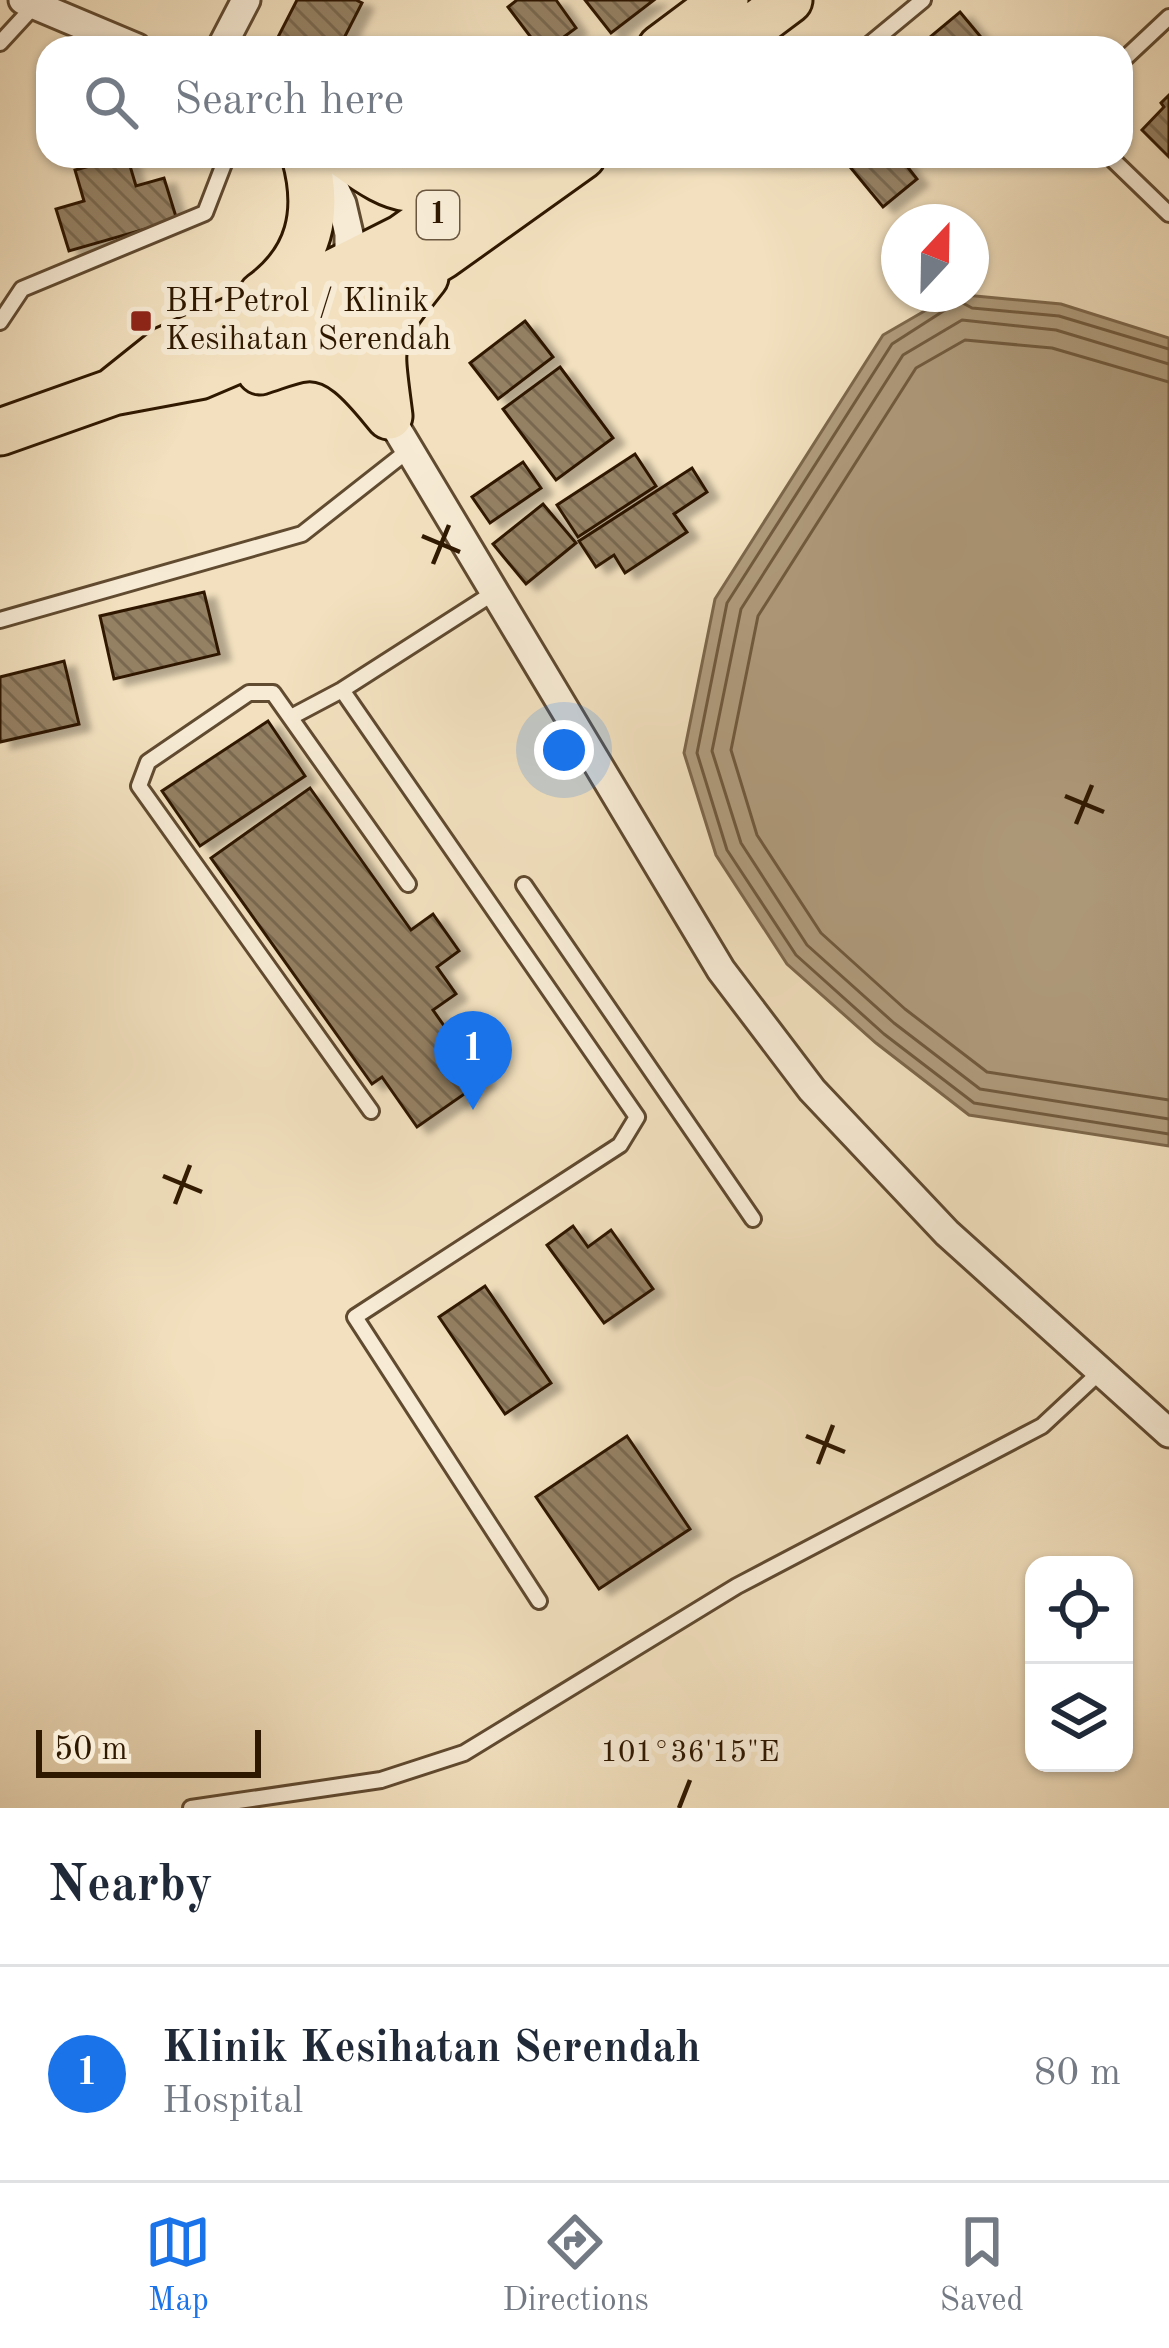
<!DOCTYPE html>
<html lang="en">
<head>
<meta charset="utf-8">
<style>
	body { margin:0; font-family:"Old Standard TT",serif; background:#f6f6f7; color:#1f2937 }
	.controls { position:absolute; right:36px; bottom:36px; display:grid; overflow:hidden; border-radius:24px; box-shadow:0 3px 9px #0004 }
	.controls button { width:108px; height:108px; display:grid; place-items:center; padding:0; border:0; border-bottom:3px solid #e0e1e3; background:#fff; color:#1f2937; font:60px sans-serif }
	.compass { position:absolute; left:881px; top:204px; width:108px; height:108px; border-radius:50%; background:#fff; box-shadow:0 3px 9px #0004; rotate:22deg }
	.scale { position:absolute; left:36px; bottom:30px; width:225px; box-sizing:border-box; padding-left:12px; border:6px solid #2f1800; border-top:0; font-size:33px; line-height:42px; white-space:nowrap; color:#2f1800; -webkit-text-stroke:9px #f7ebd5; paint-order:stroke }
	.you { position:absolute; left:564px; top:750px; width:42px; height:42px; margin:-30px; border:9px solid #fff; border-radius:50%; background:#1a73e8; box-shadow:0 0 0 18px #1a73e833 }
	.badge { display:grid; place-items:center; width:78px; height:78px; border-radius:50%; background:#1a73e8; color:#fff; font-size:39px; font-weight:700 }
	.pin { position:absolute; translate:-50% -99px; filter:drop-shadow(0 3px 6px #0008) }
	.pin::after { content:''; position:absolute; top:63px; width:42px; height:36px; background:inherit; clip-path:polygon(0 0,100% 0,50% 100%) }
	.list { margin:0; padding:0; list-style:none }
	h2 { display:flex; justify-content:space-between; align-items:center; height:156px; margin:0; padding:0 48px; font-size:51px }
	h2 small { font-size:39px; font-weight:400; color:#747a83 }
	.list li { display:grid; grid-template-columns:78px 1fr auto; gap:36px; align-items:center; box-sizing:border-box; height:216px; padding:0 48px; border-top:3px solid #e0e1e3 }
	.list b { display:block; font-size:45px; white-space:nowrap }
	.list p { margin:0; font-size:39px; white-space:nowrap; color:#747a83 }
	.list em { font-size:39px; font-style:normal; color:#747a83 }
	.icon { flex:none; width:66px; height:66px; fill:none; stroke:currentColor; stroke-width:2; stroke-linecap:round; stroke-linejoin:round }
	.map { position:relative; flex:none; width:1169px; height:1808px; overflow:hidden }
	.search { position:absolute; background:#fff; box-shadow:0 3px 9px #0004; left:36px; right:36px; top:36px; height:132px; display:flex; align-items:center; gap:30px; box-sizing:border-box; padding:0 42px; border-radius:36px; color:#747a83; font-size:45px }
	.sheet { height:372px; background:#fff }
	nav { display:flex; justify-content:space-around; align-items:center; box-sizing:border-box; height:168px; border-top:3px solid #e0e1e3; background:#fff; font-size:33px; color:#747a83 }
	nav a { display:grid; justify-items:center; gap:6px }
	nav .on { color:#1a73e8 }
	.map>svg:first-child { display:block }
	.water { fill:#b09c7d; stroke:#7c674b; stroke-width:3 }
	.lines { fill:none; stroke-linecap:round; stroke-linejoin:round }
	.shore { stroke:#705a3e; stroke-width:3 }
	.building { fill:url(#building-back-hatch); stroke:#2f1800; stroke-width:3; filter:url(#shadow) }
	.lane-casing { stroke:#604a30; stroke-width:20 }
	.street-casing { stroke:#604a30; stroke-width:33 }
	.primary-casing { stroke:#2f1800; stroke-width:51 }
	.lane { stroke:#f7ebd5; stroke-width:14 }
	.street { stroke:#f7ebd5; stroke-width:27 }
	.primary { stroke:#f2e0be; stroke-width:45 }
	.ticks { fill:none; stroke:#2f1800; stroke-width:4.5 }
	.poi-dot { fill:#8f2418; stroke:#f7ebd5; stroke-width:4.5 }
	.labels { text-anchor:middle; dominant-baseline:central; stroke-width:12; stroke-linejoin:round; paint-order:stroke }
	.shield { fill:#f7ebd5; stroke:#6b5740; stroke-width:3 }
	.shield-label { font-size:30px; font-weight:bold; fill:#2f1800 }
	.poi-label { font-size:33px; fill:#2f1800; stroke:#f7ebd5; text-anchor:start }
	.ticks-label { font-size:30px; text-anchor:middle; fill:#2f1800; stroke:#f7ebd5; stroke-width:12; stroke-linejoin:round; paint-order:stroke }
</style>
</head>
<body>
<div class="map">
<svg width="1169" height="1808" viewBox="0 0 1169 1808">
	<defs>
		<pattern id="building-back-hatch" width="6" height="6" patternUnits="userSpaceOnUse" patternTransform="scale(3)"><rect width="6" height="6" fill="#948063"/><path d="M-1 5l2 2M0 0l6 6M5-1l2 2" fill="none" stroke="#79684f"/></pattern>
		<filter id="shadow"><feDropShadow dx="11" dy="6" stdDeviation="3" flood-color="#0004"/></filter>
	</defs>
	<rect width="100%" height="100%" fill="#f2e0be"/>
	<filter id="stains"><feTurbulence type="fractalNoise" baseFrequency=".00167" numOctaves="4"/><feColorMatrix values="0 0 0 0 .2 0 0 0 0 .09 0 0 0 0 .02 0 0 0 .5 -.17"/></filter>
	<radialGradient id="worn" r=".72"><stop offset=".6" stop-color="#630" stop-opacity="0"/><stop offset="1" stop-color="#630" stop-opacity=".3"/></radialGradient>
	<path class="water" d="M954 294 1061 304 1169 338V1146L969 1115 876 1043 787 964 716 855 684 753 715 599 883 335Z"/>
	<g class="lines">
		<path class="shore" d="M1169 349 1059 316 972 308 959 301 892 344 727 603 697 753 727 850 796 955 884 1034 974 1103 1169 1134
			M1169 364 1056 330 962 320 903 355 741 609 712 751 741 843 807 945 894 1023 980 1089 1169 1119
			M1169 382 1052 348 965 340 916 368 758 616 731 750 757 835 821 933 905 1009 987 1072 1169 1100"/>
	</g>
	<path class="building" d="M297 0H356L362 3 339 48H299L278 37Z
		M517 0H556L576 28 549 48H539L508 7Z
		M585 0H654L611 33Z
		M960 12 990 48H919L918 47Z
		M1169 95V157L1142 130 1164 107 1161 103Z
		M127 156 136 186 164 178 177 220 69 251 56 209 84 201 75 170Z
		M841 156H899L917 179 883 207Z
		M525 321 553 357 498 399 470 363Z
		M560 367 613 438 556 480 503 409Z
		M635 454 656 486 578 537 557 505Z
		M523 462 541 488 490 523 472 497Z
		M692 468 707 492 674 514 687 532 625 573 614 555 596 567 579 541Z
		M543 504 576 543 526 584 493 544Z
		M204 592 219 654 114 679 100 616Z
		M64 661 79 724 0 742V677Z
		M268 721 305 776 200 846 162 791Z
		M310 788 411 930 433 914 459 951 437 967 456 994 433 1010 483 1081 417 1127 382 1077 372 1084 211 858Z
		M573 1226 588 1247 611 1230 653 1289 604 1323 547 1245Z
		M485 1286 551 1383 505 1414 439 1317Z
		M627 1436 690 1529 599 1589 536 1497Z"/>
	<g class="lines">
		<g class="lane-casing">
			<path id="lane" d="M0 43 35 5
				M865 48 923 0
				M1121 62 1169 17
				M1109 156 1169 214
				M0 322 22 289 205 213 227 156
				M0 620 302 534 410 449
				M342 690 637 1117 620 1145 355 1317 539 1601
				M293 716 342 690 495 592
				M524 885 753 1219
				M371 1111 139 786 148 762 249 693H273L408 884
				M191 1808 381 1780 464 1753 737 1586 1042 1426 1101 1371"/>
		</g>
		<g class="street-casing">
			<path id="street" d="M23 0 137 48
				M221 48 246 0
				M319 156 342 204 349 234V312L355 340 389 416 721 970 812 1090 947 1233 1169 1433"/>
		</g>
		<g class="primary-casing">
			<path id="primary" d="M661 48 725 0
				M725 48 789 0
				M346 156C401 196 413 195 475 175
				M262 295C310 260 321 212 305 156
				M260 371C274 367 291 359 306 358 342 355 368 391 389 416
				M115 390 165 350 287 296 402 238 518 156
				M389 416C379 337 375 340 425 277
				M0 432 113 392 199 376 349 312 442 256 582 156"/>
		</g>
		<use href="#lane" class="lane"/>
		<use href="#street" class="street"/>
		<use href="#primary" class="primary"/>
	</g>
	<path class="ticks" d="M422 536 460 552M433 564 449 525M1065 796 1104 812M1076 824 1092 785M163 1176 202 1192M175 1204 190 1165M806 1436 845 1452M818 1464 833 1425M679 1808 690 1780"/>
	<rect class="poi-dot" x="129" y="309" width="24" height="24" rx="6"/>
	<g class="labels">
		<rect class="shield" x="417" y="191" width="42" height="48" rx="9"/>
		<g class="shield-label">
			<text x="438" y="215">1</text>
		</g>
		<g class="poi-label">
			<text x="165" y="302">BH Petrol / Klinik<tspan x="165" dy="38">Kesihatan Serendah</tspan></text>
		</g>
	</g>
	<g class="ticks-label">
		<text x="690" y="1761">101°36'15"E</text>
	</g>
	<rect width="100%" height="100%" filter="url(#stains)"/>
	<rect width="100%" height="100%" fill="url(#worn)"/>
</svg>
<div class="controls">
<button><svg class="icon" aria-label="locate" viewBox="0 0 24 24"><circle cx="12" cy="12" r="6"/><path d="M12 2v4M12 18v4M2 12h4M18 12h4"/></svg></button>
<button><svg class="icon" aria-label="layers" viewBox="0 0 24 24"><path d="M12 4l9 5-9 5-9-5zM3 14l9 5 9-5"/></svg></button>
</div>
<svg class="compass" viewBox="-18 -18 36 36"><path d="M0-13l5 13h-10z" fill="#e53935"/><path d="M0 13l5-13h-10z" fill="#747a83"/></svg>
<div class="scale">50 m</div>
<div class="you"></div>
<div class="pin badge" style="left:473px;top:1110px">1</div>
<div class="search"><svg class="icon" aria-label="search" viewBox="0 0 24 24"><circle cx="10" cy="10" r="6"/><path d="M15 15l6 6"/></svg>Search here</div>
</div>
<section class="sheet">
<h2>Nearby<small></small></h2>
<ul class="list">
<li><span class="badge">1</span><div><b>Klinik Kesihatan Serendah</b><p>Hospital</p></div><em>80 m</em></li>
</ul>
</section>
<nav>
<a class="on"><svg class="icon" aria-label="map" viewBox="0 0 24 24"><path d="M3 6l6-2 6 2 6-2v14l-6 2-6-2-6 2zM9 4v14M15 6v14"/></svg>Map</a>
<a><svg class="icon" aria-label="directions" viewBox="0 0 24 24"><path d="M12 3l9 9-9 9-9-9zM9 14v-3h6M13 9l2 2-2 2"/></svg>Directions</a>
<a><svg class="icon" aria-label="saved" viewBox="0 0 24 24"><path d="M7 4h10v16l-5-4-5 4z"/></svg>Saved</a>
</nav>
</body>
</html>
